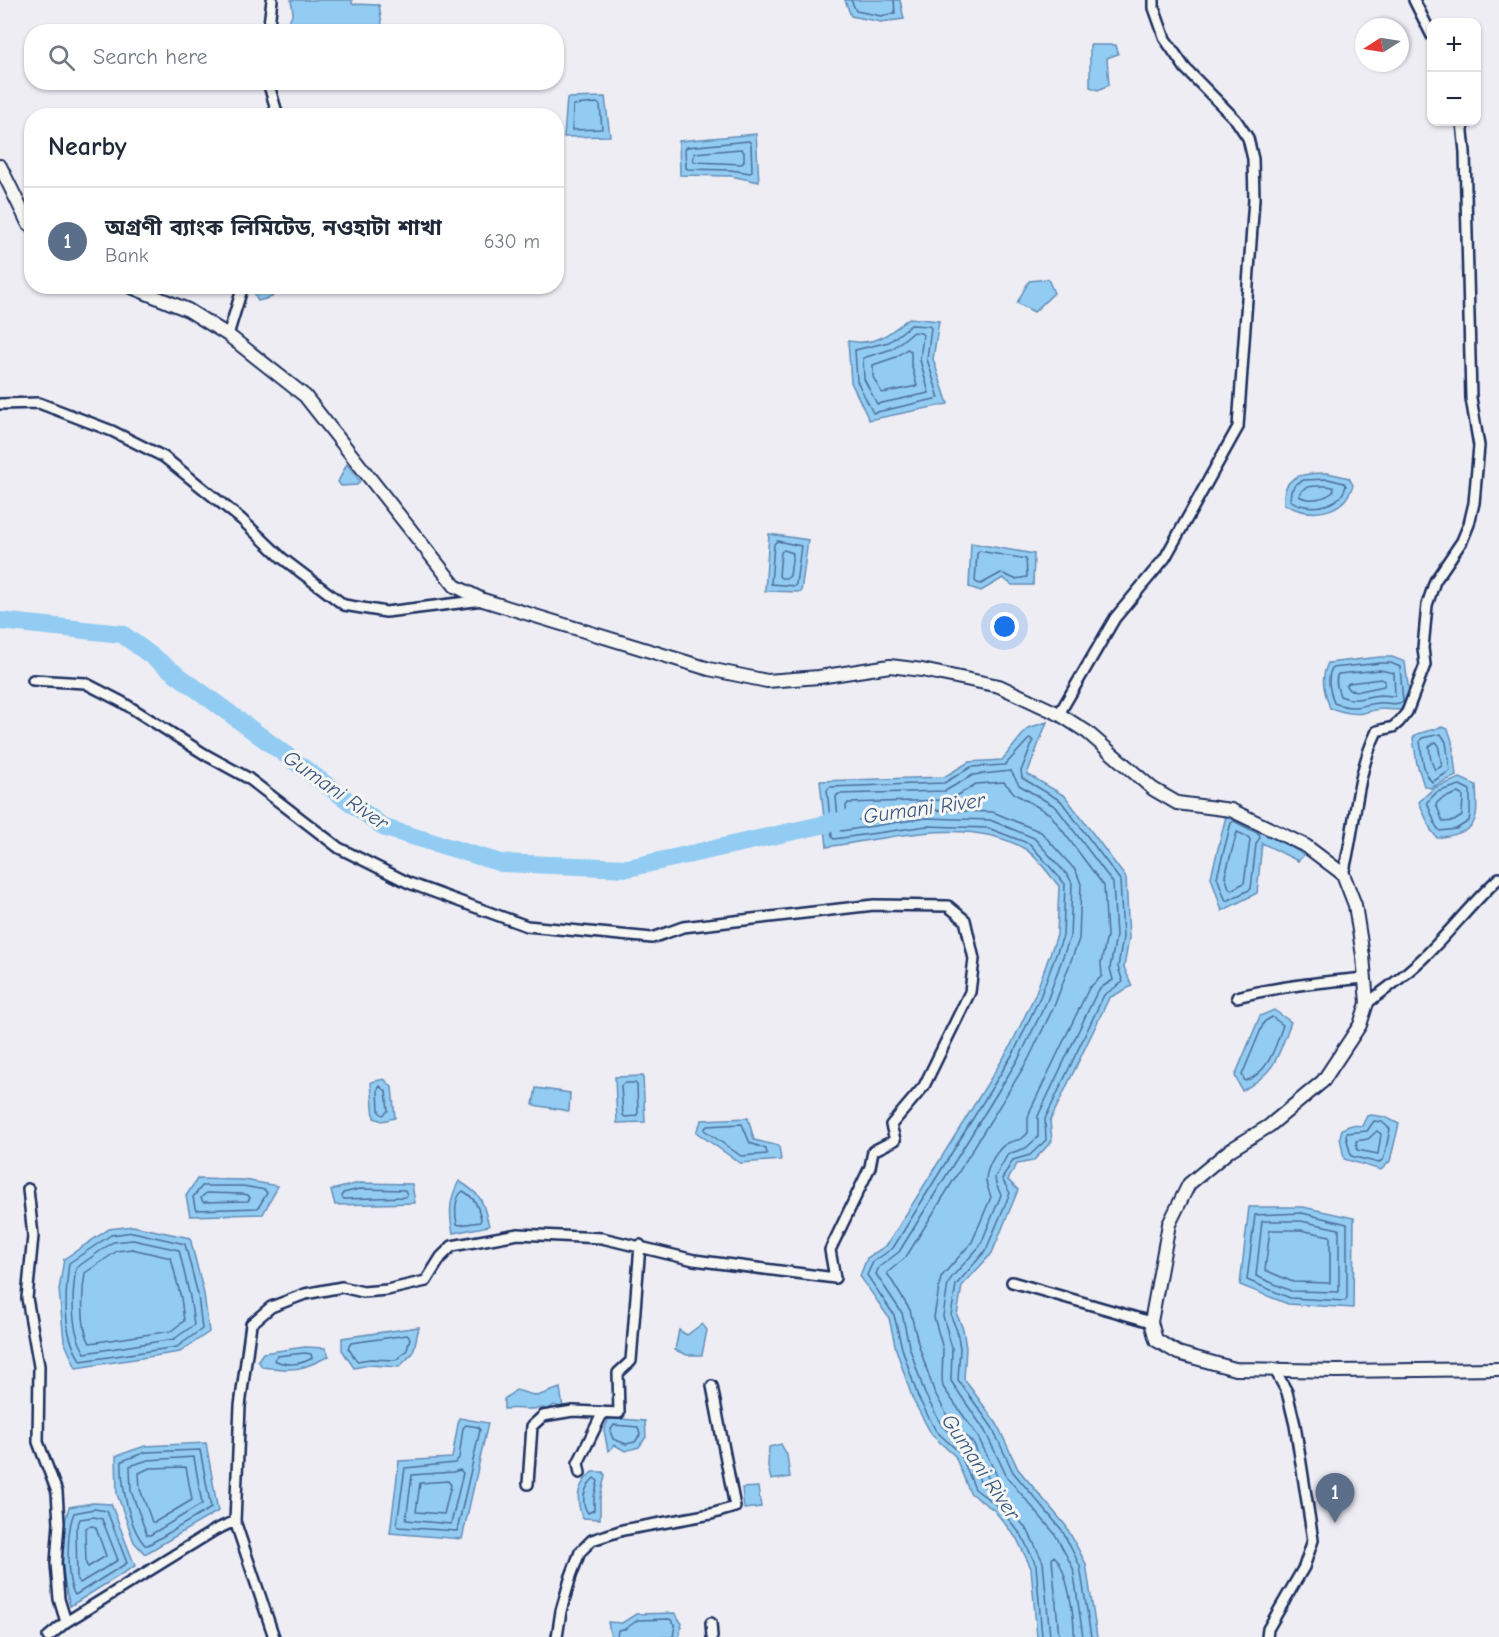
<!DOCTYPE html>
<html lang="en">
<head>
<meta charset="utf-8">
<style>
	body { margin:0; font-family:"Comic Neue","Noto Sans Bengali",sans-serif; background:#f6f6f7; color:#1f2937 }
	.controls { position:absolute; right:18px; top:18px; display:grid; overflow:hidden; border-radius:12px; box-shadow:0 2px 4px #0004 }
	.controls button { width:54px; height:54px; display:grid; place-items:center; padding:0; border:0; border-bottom:2px solid #e0e1e3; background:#fff; color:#1f2937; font:30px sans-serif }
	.compass { position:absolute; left:1355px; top:18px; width:54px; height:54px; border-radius:50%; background:#fff; box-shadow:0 2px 4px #0004; rotate:258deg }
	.you { position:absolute; left:1005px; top:627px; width:21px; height:21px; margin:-15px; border:4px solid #fff; border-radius:50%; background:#1a73e8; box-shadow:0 0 0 9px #1a73e833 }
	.badge { display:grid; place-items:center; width:39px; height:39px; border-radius:50%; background:#c8321e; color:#fff; font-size:20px; font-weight:700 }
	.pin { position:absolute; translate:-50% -50px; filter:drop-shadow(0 2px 3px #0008) }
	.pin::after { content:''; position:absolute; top:32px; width:21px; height:18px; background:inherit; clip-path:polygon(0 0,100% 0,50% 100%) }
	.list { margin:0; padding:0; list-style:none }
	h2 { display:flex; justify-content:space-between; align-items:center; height:78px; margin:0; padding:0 24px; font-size:26px }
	h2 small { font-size:20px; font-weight:400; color:#747a83 }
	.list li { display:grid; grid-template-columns:39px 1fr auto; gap:18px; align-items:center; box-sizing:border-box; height:108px; padding:0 24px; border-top:2px solid #e0e1e3 }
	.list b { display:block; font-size:22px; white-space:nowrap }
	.list p { margin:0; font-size:20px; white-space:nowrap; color:#747a83 }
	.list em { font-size:20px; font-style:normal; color:#747a83 }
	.icon { flex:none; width:33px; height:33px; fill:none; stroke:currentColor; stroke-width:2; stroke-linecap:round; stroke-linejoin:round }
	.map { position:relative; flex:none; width:1499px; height:1637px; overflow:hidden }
	.search { position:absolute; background:#fff; box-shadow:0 2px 4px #0004; left:24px; top:24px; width:540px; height:66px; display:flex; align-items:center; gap:15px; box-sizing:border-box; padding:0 21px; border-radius:24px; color:#747a83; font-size:22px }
	.panel { position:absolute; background:#fff; box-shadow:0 2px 4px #0004; left:24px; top:108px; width:540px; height:186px; border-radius:24px }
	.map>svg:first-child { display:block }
	.water { fill:#93ccf2; stroke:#638db7; stroke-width:1.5 }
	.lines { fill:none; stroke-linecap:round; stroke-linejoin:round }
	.shore { stroke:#4b6e99; stroke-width:1.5 }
	.river { stroke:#93ccf2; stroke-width:18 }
	.minor-casing { stroke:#1b2f5e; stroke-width:14 }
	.tertiary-casing { stroke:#1b2f5e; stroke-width:16 }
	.minor { stroke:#f6f6f2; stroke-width:9 }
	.tertiary { stroke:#f6f6f2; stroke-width:12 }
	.labels { text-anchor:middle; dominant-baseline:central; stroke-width:6; stroke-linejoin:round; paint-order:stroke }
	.water-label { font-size:21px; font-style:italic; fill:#395683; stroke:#f6f6f2 }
</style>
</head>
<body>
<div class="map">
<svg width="1499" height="1637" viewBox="0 0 1499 1637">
	<rect width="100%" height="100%" fill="#eeedf4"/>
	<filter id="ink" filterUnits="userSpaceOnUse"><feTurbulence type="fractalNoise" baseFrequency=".0167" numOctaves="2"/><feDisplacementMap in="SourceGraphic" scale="12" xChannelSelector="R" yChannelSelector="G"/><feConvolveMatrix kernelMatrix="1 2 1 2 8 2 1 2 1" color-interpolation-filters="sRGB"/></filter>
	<g filter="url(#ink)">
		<path class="water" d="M291 0H352V4L379 5 383 31H285L293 12Z
			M845 0H900L904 19 881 22 851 16Z
			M1090 45H1116L1118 54 1107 58 1109 85 1098 90 1090 87Z
			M605 97 610 136 564 137 567 98Z
			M756 134 759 182 731 176 680 175 679 141Z
			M1048 279 1054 293 1034 312 1017 303 1029 281Z
			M258 287V286L277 287 272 297 258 301 253 291Z
			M909 318 939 321 933 359 948 404 869 420 851 382 848 341C876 346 888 335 909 318Z
			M347 464 360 481 357 485 341 486 338 482Z
			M1328 473 1349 478 1353 485C1343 516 1309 518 1284 504 1281 474 1305 473 1328 473Z
			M769 534 808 540 801 592 765 591Z
			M971 543 1034 554 1033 585H1012L1003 578 981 591 969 587Z
			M1380 657H1392L1405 662 1410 701C1405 714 1393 709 1382 709 1375 709 1369 712 1363 713 1351 715 1341 711 1330 708 1324 691 1320 679 1328 663Z
			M1047 722 1027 774 1065 796 1126 878 1129 938 1124 967 1132 986 1109 998 1050 1121 1052 1141 1033 1161 1017 1164 1008 1180 1018 1190 992 1253 962 1286 957 1315 963 1329 966 1348 964 1379 997 1424 1018 1469 1066 1526 1086 1564 1097 1637H1037L1031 1568 1017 1539 994 1510 970 1493 955 1456 932 1435 913 1400 896 1349 889 1318 860 1276 867 1258 887 1245 1009 1049 1035 995 1057 935 1059 886C1050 876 1036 855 1025 849 970 816 888 838 827 847L820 781 944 777 969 762 1002 760 1028 728Z
			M1442 727 1448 729 1452 741 1456 776 1430 788 1424 786 1417 764 1413 738 1417 734Z
			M1460 778 1476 785C1478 824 1479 831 1437 838L1431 830 1419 802 1434 788Z
			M1227 812 1244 818 1304 855 1298 861 1262 843 1257 893 1222 911 1211 877Z
			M1274 1010 1291 1022C1277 1058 1277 1071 1242 1091L1235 1076 1260 1016Z
			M643 1076 645 1122 617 1123 615 1077Z
			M384 1079 392 1087 395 1118 382 1121 374 1118 371 1082Z
			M536 1088 570 1093 569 1111 533 1105Z
			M1371 1115 1385 1117 1399 1124 1390 1161 1381 1170 1344 1159 1340 1137 1342 1129 1351 1125 1362 1126 1367 1116Z
			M748 1118 754 1140 779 1146 781 1160 740 1163 696 1132 702 1120Z
			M197 1179 244 1180 278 1186 263 1214 190 1216 186 1196Z
			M459 1181C483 1196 482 1199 489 1226L453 1233C449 1214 449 1199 459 1181Z
			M359 1183 412 1184 415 1203 335 1205 331 1190Z
			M1249 1207H1303L1354 1218 1353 1308 1288 1304 1240 1285Z
			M133 1226 190 1238 204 1294 209 1332 180 1352 76 1368 64 1341 59 1290 64 1259 109 1229Z
			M702 1324 707 1330 702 1355H687L675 1350 679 1330 687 1335Z
			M419 1327 413 1353 399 1367 369 1365 354 1368 342 1350V1338Z
			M305 1347 325 1348 329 1356C300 1371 294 1371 262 1367L258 1360 263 1353Z
			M560 1388 563 1408 554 1405 546 1411 544 1408C530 1411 518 1407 504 1409V1399L516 1390 537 1396Z
			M459 1418 488 1423 462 1539 390 1533 399 1461 452 1458Z
			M609 1418 645 1421 646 1437 639 1447 625 1451 615 1445 608 1451 604 1430Z
			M206 1443 218 1511 145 1554 134 1542 117 1494 116 1456 145 1446Z
			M781 1444 787 1455 790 1477 771 1480 768 1466 769 1447Z
			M592 1472H603L605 1475 600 1498V1519L582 1518C576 1498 576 1486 592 1472Z
			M758 1487 761 1507 744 1509 742 1488Z
			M93 1503 111 1504 135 1566 70 1606C61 1574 59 1538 69 1507Z
			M675 1613 682 1624 679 1637H611L608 1622 622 1623 636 1614Z"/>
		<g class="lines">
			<path class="shore" d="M851 0 856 11 881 16 895 13 894 0
				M597 103 600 105 602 129 572 130 573 105Z
				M749 141 751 144 752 171 750 173 731 170 688 169 686 168 685 149 687 147Z
				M741 149 744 152V161L742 164 696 162 693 160 695 153Z
				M911 325 929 326 931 328 927 359 939 398 873 413 857 381 855 350 889 342Z
				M913 332 921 333 923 335 920 360 929 393 877 404 864 379 863 358 892 349Z
				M907 349 911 351V363L917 386 882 393 873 377V365L896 357Z
				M1328 479 1344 483 1346 486C1340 508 1307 512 1290 500L1291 491 1296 484 1304 480Z
				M1327 486 1333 487 1334 491C1326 499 1309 502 1299 496 1303 484 1316 486 1327 486Z
				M777 541 801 546 796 584 795 586 771 584 774 544Z
				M784 550 793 553 790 576 787 578H781L779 576 781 552Z
				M979 551 1026 559 1027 577 1015 579 1001 573 981 584 977 583 975 581 977 554Z
				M1381 663H1391L1400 667 1403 702C1394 706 1387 702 1378 703 1358 705 1356 711 1334 703 1330 691 1326 679 1332 668Z
				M1380 670 1394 673 1395 696C1390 696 1385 695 1380 695 1365 696 1355 703 1340 696 1338 690 1334 680 1338 674Z
				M1381 679 1385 681 1384 686 1360 691 1349 690 1346 686 1349 683Z
				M1441 734 1446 742 1450 771 1432 782C1422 772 1422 754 1420 741L1422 738Z
				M1436 742 1438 744 1442 766 1435 770 1431 761 1429 746Z
				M1004 782 1015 794 1050 814 1104 886 1107 936 1101 963 1102 976 1089 988 1030 1111 1028 1119V1133C1020 1142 1017 1139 1008 1143 997 1148 987 1167 986 1179 986 1185 989 1191 991 1197L972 1242 941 1277 934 1317 943 1349 942 1378 943 1387 977 1435 998 1478 995 1482 988 1478 974 1444 950 1421 934 1391 918 1343 910 1310 887 1273 906 1257 1028 1060 1055 1004 1079 939 1081 884 1076 871 1041 832 993 812 926 810 850 821 847 818 846 806 848 803 945 800 955 797 976 784Z
				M1460 785 1470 790V814L1469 821 1456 829 1440 831 1436 826 1427 802 1437 792Z
				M1458 793 1463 796 1462 816 1454 821 1443 822 1436 804 1441 799Z
				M1234 821 1259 834 1260 837 1256 844 1251 889 1227 901 1225 899 1217 877 1231 823Z
				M1237 832 1248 837 1250 840 1244 883 1231 890 1229 888 1225 876Z
				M1272 1017 1283 1025C1276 1046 1268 1074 1245 1081L1242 1075 1264 1022Z
				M624 1083H635L637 1085 638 1113 636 1116 625 1117 623 1115 621 1086Z
				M380 1086 386 1091 388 1111 383 1115 379 1112 378 1089Z
				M1374 1121 1382 1122 1390 1129 1384 1158 1379 1163 1351 1156 1346 1136 1347 1133 1367 1131Z
				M742 1124 750 1143 766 1149 767 1154 741 1156 704 1130 707 1126Z
				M1377 1131 1381 1134 1378 1154 1357 1150 1356 1141 1368 1139Z
				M202 1186H243L265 1190 267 1193 258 1208 197 1210 195 1208 193 1197Z
				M360 1189 405 1190 407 1195 405 1197 344 1199 342 1197 343 1193Z
				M463 1191C475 1198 478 1206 481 1219L480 1222 460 1225 457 1224C455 1214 454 1197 463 1191Z
				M206 1193 243 1194 248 1195 250 1198 248 1201 203 1202 201 1198Z
				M1302 1213 1347 1224V1298L1345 1301 1290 1298 1247 1280 1255 1215Z
				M1262 1221H1301L1339 1229V1292L1291 1291 1256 1276Z
				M1270 1230H1300L1330 1236V1283L1293 1282 1265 1270Z
				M133 1232 185 1244 198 1295 202 1329 177 1347 81 1361C62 1335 65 1294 69 1263L111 1235Z
				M133 1240 179 1250 190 1297 194 1325 174 1339 85 1353C70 1330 72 1294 76 1268L113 1242Z
				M132 1249 171 1258 181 1298 184 1321 171 1331 90 1343C80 1327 82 1291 85 1273L117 1251Z
				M407 1335 410 1338 407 1350 396 1360 370 1359 357 1361 348 1348 351 1343Z
				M305 1353 311 1354 312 1358C301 1365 286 1366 274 1360L277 1356Z
				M466 1425 478 1427 480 1430 457 1531 398 1527 397 1524 405 1468 455 1463 459 1458 463 1428Z
				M614 1425 638 1427 640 1435 635 1442 626 1444 613 1439 610 1431Z
				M200 1450 211 1508 148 1545H145C129 1528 121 1484 122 1461L146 1452Z
				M194 1457 202 1504 150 1535H147L131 1491 130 1466 148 1460Z
				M186 1467 192 1500 155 1522H152L140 1489 139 1473 150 1468Z
				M460 1470 463 1473 451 1524 406 1520 412 1475 453 1472Z
				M594 1478 598 1481 594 1497V1510L588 1513C580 1502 584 1487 594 1478Z
				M448 1481 451 1485 444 1514 416 1512 420 1483Z
				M94 1509 107 1511 127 1563 75 1595C65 1580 67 1529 74 1513Z
				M94 1517 102 1519 118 1560 80 1583 77 1580 76 1529 80 1519Z
				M93 1526 96 1528 106 1556 88 1567 86 1564 85 1531 87 1527Z
				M617 1637 618 1630 625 1629 638 1620 670 1619 675 1625 673 1637
				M1042 1637 1036 1565 1022 1536 999 1507 975 1489 960 1453 936 1431 918 1397 902 1348 894 1315 867 1275 873 1262 893 1248 1014 1052 1040 997 1063 936 1065 884 1030 844 988 828 927 826 834 839 832 837 827 790 830 787 944 783 971 767 1005 765 1030 738 1033 741 1021 771 1022 778 1061 801 1120 880 1123 937 1118 967 1123 982 1104 995 1045 1119 1046 1140 1030 1155 1013 1160 1002 1179 1010 1193 986 1250 956 1285 951 1316 957 1331 960 1348 958 1380 992 1427 1013 1472 1062 1530 1080 1566 1091 1637
				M1050 1637 1043 1562 1028 1531 1005 1502 981 1484 967 1449 942 1426 925 1394 909 1346 902 1313 876 1274 879 1267 899 1252 1020 1056 1047 1001 1070 937 1072 883 1069 877 1034 838 990 820 926 818 841 831 839 828 836 797 838 794 945 791 973 775 1011 771 1019 785 1056 807 1113 883 1116 936 1110 968 1113 980 1102 987 1097 992 1038 1116V1137L1026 1148 1008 1154 995 1177 996 1184 1001 1195 980 1246 952 1277 948 1284 943 1316 952 1348 951 1381 985 1431 1007 1477 1055 1534 1073 1568 1083 1637
				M1059 1637 1052 1559 1054 1556C1067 1567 1075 1619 1074 1637"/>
			<path class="river" d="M0 621 122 634 385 828 501 863 628 868 849 819"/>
			<g class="minor-casing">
				<path id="minor" d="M1414 0 1432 36
					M268 32 272 0
					M268 82 278 116
					M228 335 243 286
					M0 404 39 403 112 431 164 457 241 519 282 558 344 605 386 612 483 600
					M33 680 85 683 122 702 206 755 248 778 339 848 409 883 527 926 652 938 683 927 874 905 948 906 965 920 974 959 970 992 924 1086 891 1125 895 1140 873 1151 870 1167 830 1250 835 1278 694 1260 602 1238 518 1234 452 1246 441 1257 426 1281 387 1290 363 1292 342 1287 305 1294 271 1307 251 1324 240 1406 235 1521 274 1637
					M1059 714 1115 618 1165 558 1238 427 1254 199 1253 159 1248 138 1236 120 1185 68 1165 39 1154 8V0
					M1343 874C1356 827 1355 776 1377 731L1393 727 1399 722 1407 712 1425 665 1423 648 1427 605 1435 581 1462 541 1469 524 1474 503 1479 446 1471 398 1465 152 1462 122
					M1237 997C1279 986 1322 982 1365 978
					M1367 1003C1391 986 1415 968 1435 946 1457 923 1476 899 1499 878
					M28 1189 33 1236 27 1298 39 1366 38 1442 57 1492 59 1523 56 1563 59 1599 66 1622
					M1012 1282 1151 1322
					M580 1473 578 1463 603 1412
					M528 1484 532 1426 543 1416 573 1411 619 1413 618 1373 631 1361 640 1245
					M711 1623 712 1637
					M48 1637 66 1622 215 1530 235 1521
					M557 1637 561 1611 571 1576 580 1552 592 1540 623 1530 711 1514 735 1507 712 1386
					M1267 1637 1268 1629 1304 1567 1313 1540 1295 1425 1287 1392 1275 1370"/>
			</g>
			<g class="tertiary-casing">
				<path id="tertiary" d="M0 166 28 223 32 226
					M129 286 188 310 228 335 305 396 455 586 483 600 709 669 767 681 819 677 890 666 922 670 999 686 1059 714 1087 732 1153 789 1177 803 1231 810 1306 846 1343 874 1355 905 1363 956 1367 1003 1360 1025 1323 1081 1269 1126 1230 1150 1189 1184 1169 1224 1151 1322 1156 1340 1178 1353 1235 1369 1336 1371 1499 1369"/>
			</g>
			<use href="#minor" class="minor"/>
			<use href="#tertiary" class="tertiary"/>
		</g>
	</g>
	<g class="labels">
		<g class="water-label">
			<text transform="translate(336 790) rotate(35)">Gumani River</text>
			<text transform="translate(924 808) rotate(-8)">Gumani River</text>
			<text transform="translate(981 1467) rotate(56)">Gumani River</text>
		</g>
	</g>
</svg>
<div class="controls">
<button>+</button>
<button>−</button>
</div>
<svg class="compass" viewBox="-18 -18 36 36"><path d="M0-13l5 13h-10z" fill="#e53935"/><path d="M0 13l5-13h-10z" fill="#747a83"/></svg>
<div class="you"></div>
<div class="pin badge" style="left:1335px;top:1523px;background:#5c6f8a">1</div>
<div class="search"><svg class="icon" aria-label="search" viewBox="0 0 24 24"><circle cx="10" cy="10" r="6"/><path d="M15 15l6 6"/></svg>Search here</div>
<section class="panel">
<h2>Nearby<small></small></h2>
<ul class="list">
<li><span class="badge" style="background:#5c6f8a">1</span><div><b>অগ্রণী ব্যাংক লিমিটেড, নওহাটা শাখা</b><p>Bank</p></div><em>630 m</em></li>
</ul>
</section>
</div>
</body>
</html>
